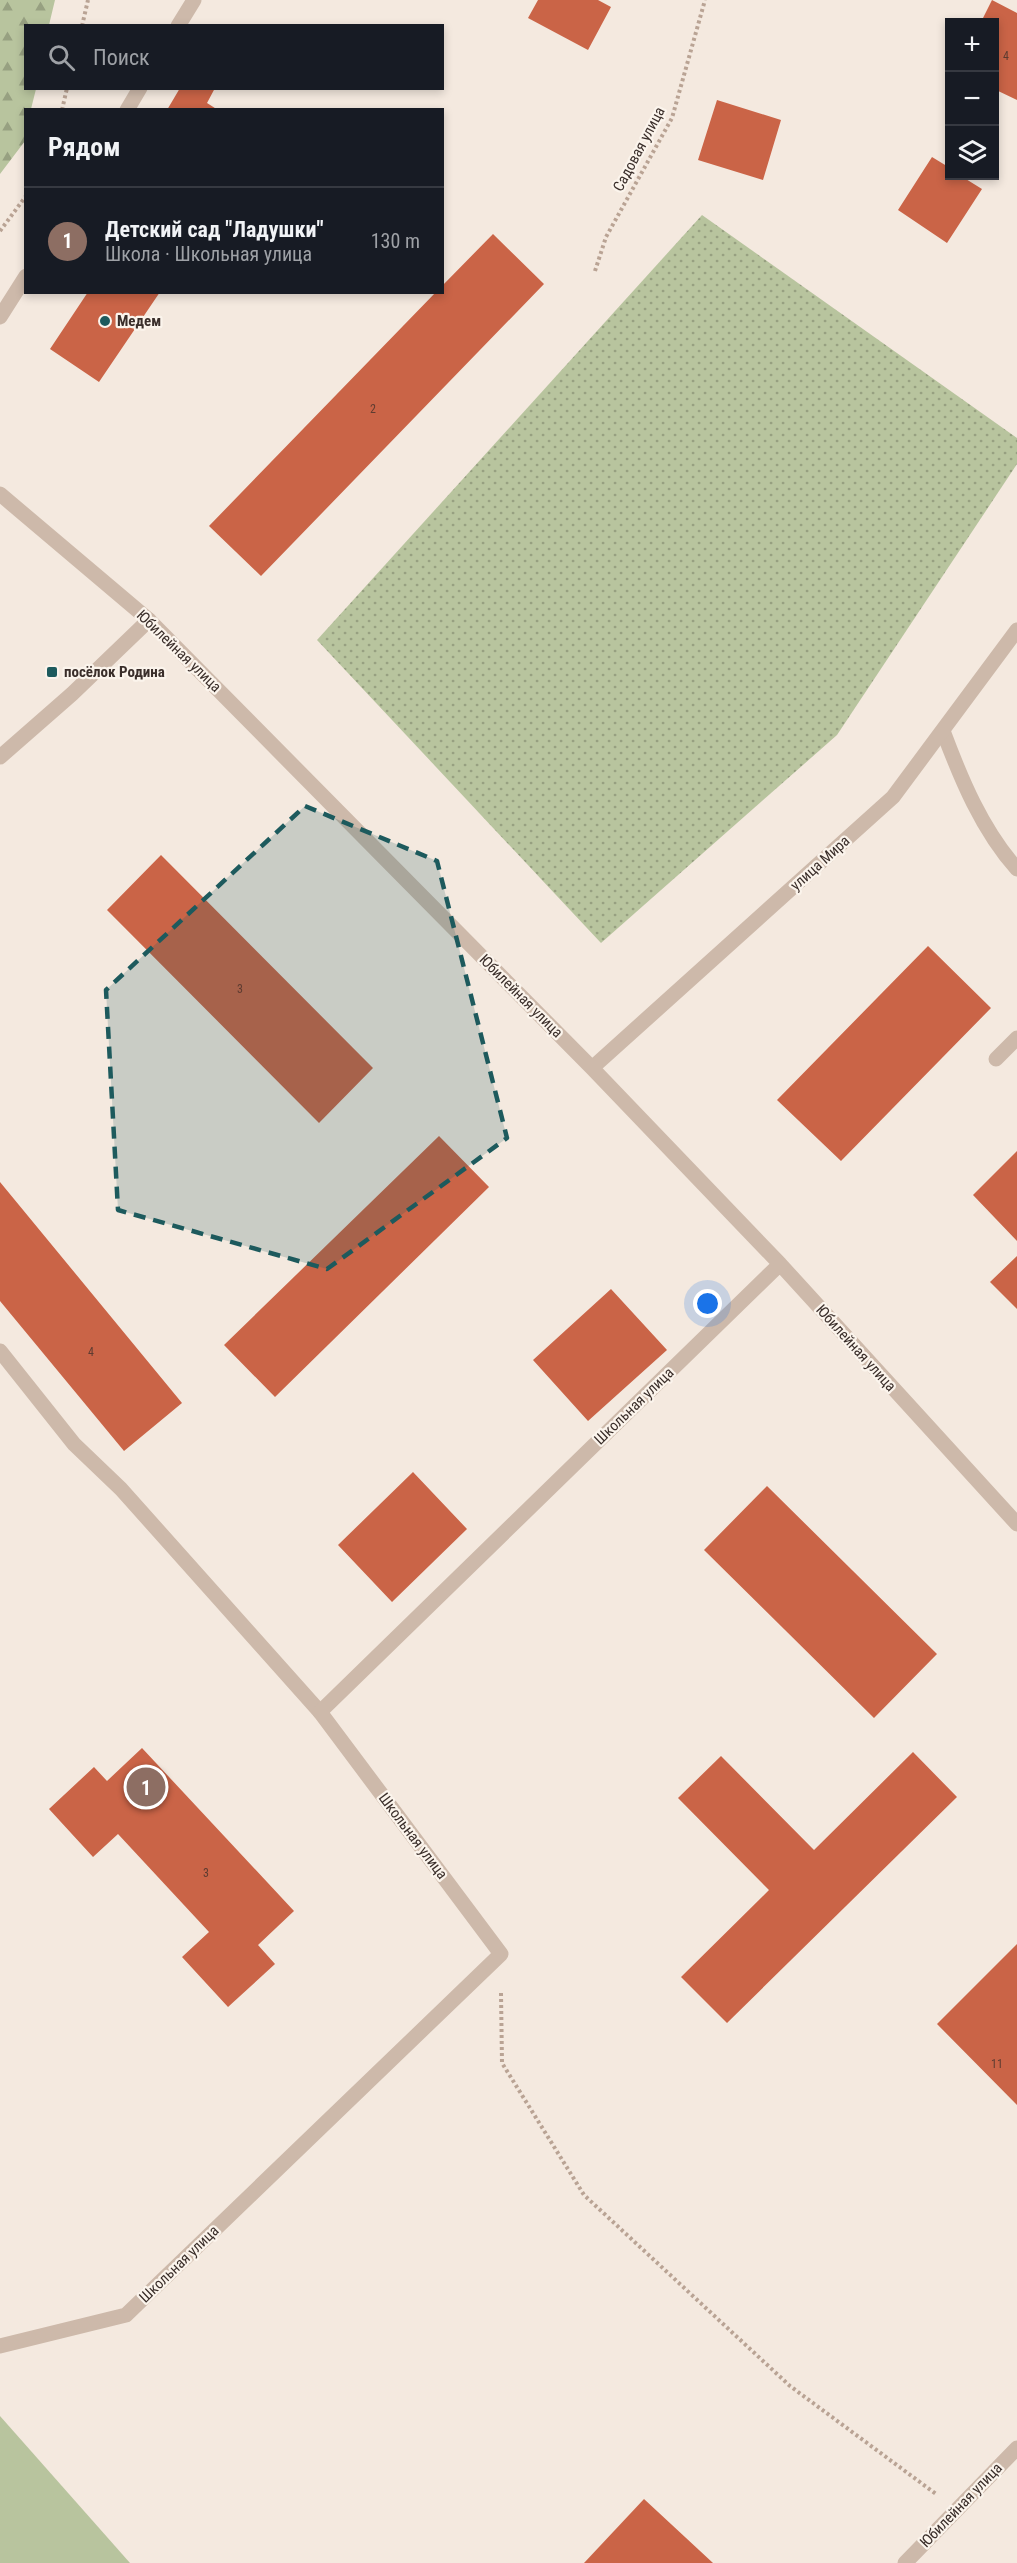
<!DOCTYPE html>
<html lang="ru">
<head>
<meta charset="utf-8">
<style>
	body { margin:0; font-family:"Roboto Condensed",sans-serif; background:#20242c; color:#f1f3f6 }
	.controls { position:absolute; right:18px; top:18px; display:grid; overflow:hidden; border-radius:0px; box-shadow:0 3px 9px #0003 }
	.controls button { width:54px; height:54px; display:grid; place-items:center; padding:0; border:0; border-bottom:2px solid #363941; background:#171b24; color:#f1f3f6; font:30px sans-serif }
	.you { position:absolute; left:708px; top:1304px; width:21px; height:21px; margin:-15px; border:4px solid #fff; border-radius:50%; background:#1a73e8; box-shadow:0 0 0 9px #1a73e833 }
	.badge { display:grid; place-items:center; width:39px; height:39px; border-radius:50%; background:#2563eb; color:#fff; font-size:20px; font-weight:700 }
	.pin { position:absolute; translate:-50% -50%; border:3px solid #fff; box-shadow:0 2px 6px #0006 }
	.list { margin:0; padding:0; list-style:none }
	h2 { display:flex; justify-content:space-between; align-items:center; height:78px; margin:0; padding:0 24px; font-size:26px }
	h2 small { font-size:20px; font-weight:400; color:#9ea1a6 }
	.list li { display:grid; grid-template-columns:39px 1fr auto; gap:18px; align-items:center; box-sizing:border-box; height:108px; padding:0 24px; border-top:2px solid #363941 }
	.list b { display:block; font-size:22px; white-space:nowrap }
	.list p { margin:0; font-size:20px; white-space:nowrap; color:#9ea1a6 }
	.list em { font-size:20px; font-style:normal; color:#9ea1a6 }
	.icon { flex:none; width:33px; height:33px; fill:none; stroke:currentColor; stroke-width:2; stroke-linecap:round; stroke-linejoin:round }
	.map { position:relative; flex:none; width:1017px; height:2563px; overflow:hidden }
	.search { position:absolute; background:#171b24; box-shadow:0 3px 9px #0003; left:24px; top:24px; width:420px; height:66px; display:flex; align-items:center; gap:15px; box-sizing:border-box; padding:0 21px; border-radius:0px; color:#9ea1a6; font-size:22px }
	.panel { position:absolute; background:#171b24; box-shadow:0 3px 9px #0003; left:24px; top:108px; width:420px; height:186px; border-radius:0px }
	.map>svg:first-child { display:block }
	.grass { fill:#b8c49e }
	.forest { fill:url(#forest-firs) }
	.park { fill:url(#park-dots) }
	.building { fill:#ca6447 }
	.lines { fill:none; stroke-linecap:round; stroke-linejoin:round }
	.path { stroke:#b9a394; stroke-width:4; stroke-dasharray:3 3; stroke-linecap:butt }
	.service { stroke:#cdb9aa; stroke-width:15 }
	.minor { stroke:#cdb9aa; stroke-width:15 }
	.tertiary { stroke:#cdb9aa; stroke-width:15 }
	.marked { fill:#1d5a5d; fill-opacity:0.2; stroke:#1d5a5d; stroke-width:4.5; stroke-dasharray:12 8; stroke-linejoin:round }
	.poi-dot { fill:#1d5a5d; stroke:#fbf4ec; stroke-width:2 }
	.labels { text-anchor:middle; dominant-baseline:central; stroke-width:4.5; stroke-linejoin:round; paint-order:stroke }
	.number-label { font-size:12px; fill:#5e3c31 }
	.street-label { font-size:15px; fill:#3a2e2a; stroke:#fbf4ec }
	.poi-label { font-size:15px; font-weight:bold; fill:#3a2e2a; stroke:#fbf4ec; text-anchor:start }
</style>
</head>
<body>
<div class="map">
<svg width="1017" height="2563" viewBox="0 0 1017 2563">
	<defs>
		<pattern id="forest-firs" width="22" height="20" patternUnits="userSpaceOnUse" patternTransform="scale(1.5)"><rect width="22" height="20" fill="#b8c49e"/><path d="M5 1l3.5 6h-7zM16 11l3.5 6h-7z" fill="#97a081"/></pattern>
		<pattern id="park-dots" width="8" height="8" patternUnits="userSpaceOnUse" patternTransform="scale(1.5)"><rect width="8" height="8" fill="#b8c49e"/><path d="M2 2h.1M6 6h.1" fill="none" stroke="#97a081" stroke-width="1.8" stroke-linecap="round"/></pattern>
	</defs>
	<rect width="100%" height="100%" fill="#f4e9df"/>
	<path class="grass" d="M0 2416 130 2563H0Z"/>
	<path class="forest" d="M0 0H55L49 25 26 26V88L36 89 31 109 26 110 25 141 0 174Z"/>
	<path class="park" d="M702 215 1017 438V464L837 735 601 943 317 640Z"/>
	<path class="building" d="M538 0H598L611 7 588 50 528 18Z
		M992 0 1017 13V100L994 89V22H981Z
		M180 88H215L207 103 218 110H167Z
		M717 100 781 120 763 180 698 160Z
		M932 157 950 168V176H961L982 189 947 243 898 210Z
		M493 234 544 284 261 576 209 526 436 292H442V286Z
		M88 292H160L99 382 50 349Z
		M161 855 373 1068 319 1123 107 910Z
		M928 946 991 1008 841 1161 777 1100Z
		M439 1136 489 1187 275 1397 224 1345Z
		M1017 1151V1241L973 1195Z
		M0 1182 182 1403 124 1451 0 1301Z
		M1017 1256V1309L990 1282Z
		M611 1289 667 1350 588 1421 533 1360Z
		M413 1472 467 1529 392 1602 338 1545Z
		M767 1486 937 1654 874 1718 704 1550Z
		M142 1748 294 1911 258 1945 275 1964 228 2007 182 1957 209 1932 118 1834 93 1857 49 1809 94 1767 107 1781Z
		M913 1752 957 1797 727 2023 681 1977 769 1890 678 1798 721 1756 814 1850Z
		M1017 1944V2105L937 2024Z
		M644 2499 713 2563H584Z"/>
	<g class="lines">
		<path class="path" d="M82 26 88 0
			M62 110 67 88
			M0 231 26 196
			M595 271 606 237 672 118 705 0
			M501 1993 502 2063 584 2195 790 2386 936 2494"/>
		<path class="service" d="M943 731C961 779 982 830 1017 869
			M0 757 72 694 149 620
			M996 1059 1017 1038
			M0 1351 74 1444 121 1489 320 1712"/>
		<path class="minor" d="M178 26 194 0
			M127 110 140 88
			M0 317 26 276
			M0 494 149 620 592 1068 780 1264 1017 1524
			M592 1068 893 797 1017 630
			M0 2346 126 2315 501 1954 320 1712 780 1264"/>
		<path class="tertiary" d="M905 2563 1017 2448"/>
	</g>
	<path class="marked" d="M305 806 437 861 507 1138 327 1269 118 1210 106 990Z"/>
	<g class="poi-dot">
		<circle cx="105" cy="321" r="6"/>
		<rect x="46" y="666" width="12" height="12" rx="3"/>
	</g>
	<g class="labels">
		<g class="number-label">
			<text x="1006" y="56">4</text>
			<text x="373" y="409">2</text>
			<text x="240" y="989">3</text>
			<text x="91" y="1352">4</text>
			<text x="206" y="1873">3</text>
			<text x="997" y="2064">11</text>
		</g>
		<g class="street-label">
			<text transform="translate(639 149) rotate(-62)">Садовая улица</text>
			<text transform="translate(179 651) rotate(44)">Юбилейная улица</text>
			<text transform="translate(820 863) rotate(-42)">улица Мира</text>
			<text transform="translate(521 996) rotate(45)">Юбилейная улица</text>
			<text transform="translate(856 1348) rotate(48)">Юбилейная улица</text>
			<text transform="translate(634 1406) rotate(-44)">Школьная улица</text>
			<text transform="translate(413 1836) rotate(53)">Школьная улица</text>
			<text transform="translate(179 2264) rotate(-44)">Школьная улица</text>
			<text transform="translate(961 2505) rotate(-46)">Юбилейная улица</text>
		</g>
		<g class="poi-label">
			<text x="117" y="321">Медем</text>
			<text x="64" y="672">посёлок Родина</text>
		</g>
	</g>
</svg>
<div class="controls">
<button>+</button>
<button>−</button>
<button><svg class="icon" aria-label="layers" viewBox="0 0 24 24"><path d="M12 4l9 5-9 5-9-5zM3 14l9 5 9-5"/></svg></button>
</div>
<div class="you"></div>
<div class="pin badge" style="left:146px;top:1787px;background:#8d6e63">1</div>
<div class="search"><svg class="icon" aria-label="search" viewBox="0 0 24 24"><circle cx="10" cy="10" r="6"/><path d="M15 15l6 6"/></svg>Поиск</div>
<section class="panel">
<h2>Рядом<small></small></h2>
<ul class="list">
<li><span class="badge" style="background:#8d6e63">1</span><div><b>Детский сад &quot;Ладушки&quot;</b><p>Школа · Школьная улица</p></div><em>130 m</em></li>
</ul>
</section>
</div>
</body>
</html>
